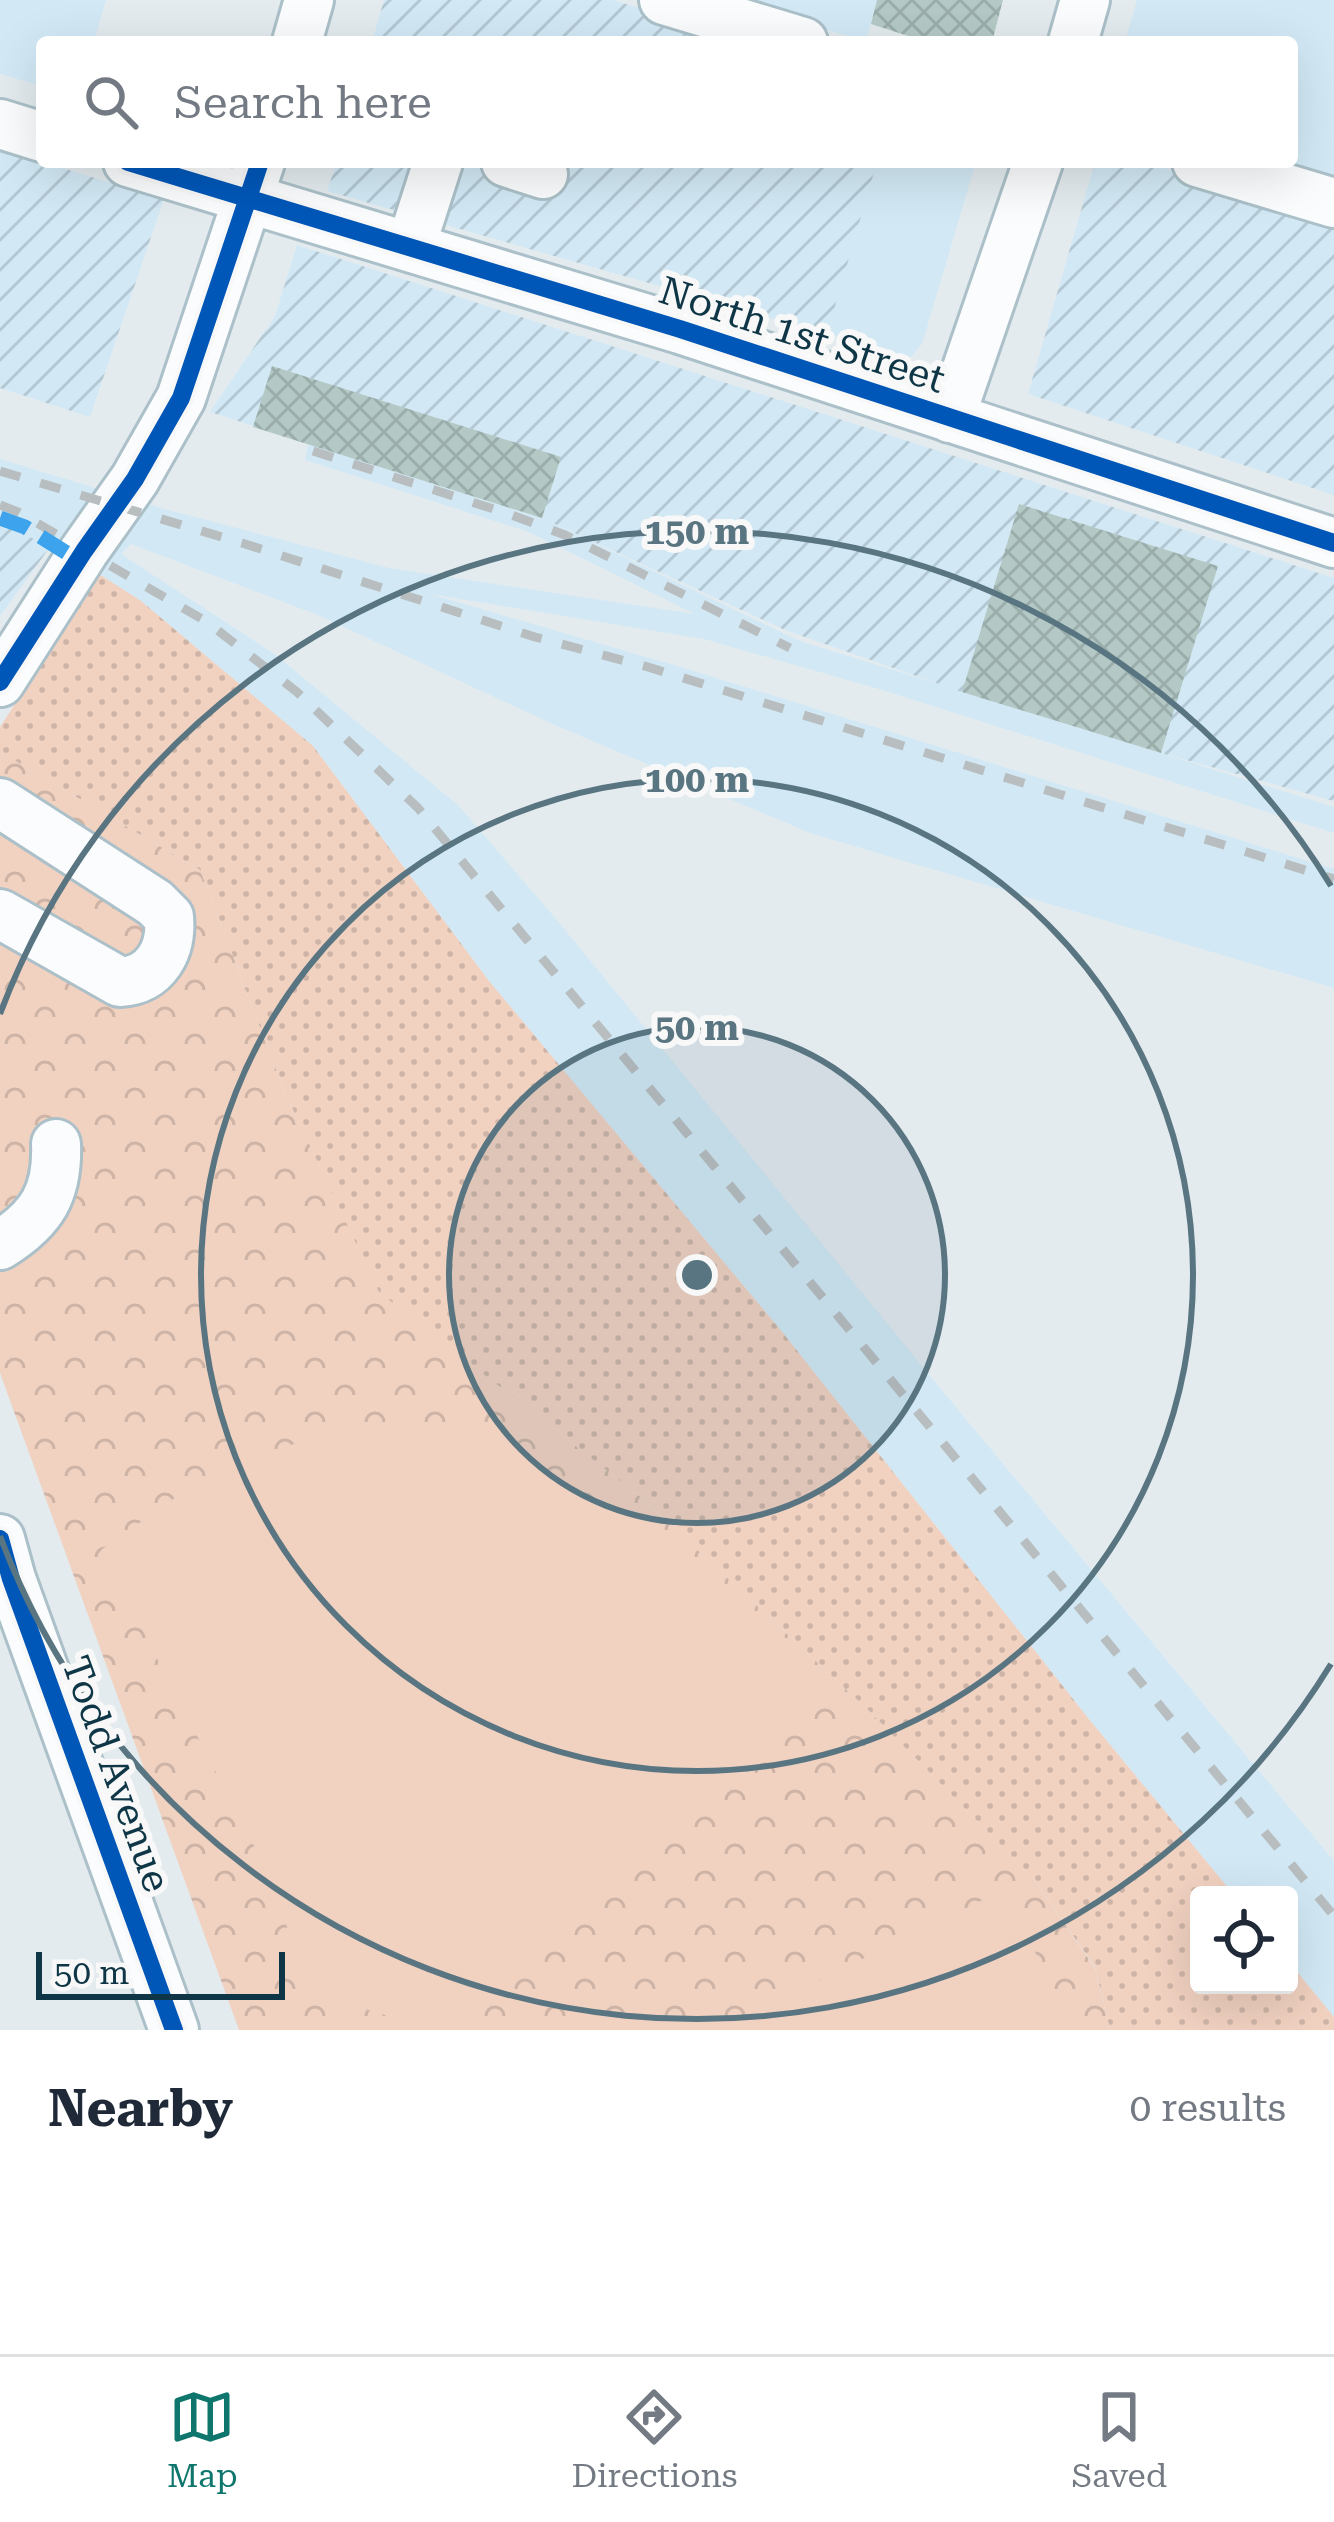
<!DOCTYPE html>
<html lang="en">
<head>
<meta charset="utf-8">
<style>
	body { margin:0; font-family:"Roboto Serif",serif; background:#f2f2f3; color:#1f2937 }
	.controls { position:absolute; right:36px; bottom:36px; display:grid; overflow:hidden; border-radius:12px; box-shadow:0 12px 48px #0002 }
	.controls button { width:108px; height:108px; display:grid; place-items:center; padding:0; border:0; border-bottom:3px solid #e0e1e3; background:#fff; color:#1f2937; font:60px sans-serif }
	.scale { position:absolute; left:36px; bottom:30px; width:249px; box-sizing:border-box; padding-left:12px; border:6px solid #0f3646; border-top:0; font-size:33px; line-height:42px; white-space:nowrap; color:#0f3646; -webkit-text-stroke:9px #f7f8f7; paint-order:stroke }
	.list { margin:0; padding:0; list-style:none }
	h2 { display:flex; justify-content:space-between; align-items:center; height:156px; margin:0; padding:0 48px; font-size:51px }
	h2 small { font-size:39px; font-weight:400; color:#747a83 }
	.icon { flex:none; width:66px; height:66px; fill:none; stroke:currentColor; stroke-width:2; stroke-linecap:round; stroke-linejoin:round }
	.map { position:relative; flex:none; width:1334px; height:2030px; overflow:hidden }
	.search { position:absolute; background:#fff; box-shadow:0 12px 48px #0002; left:36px; right:36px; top:36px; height:132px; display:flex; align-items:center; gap:30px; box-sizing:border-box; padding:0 42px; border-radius:12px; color:#747a83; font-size:45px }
	.sheet { height:324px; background:#fff }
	nav { display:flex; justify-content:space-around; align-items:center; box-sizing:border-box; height:168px; border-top:3px solid #e0e1e3; background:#fff; font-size:33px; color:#747a83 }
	nav a { display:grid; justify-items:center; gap:6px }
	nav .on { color:#0f766e }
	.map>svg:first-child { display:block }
	.built { fill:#d2e9f5 }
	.industrial { fill:url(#industrial-furrows) }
	.grass { fill:url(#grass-dots) }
	.park { fill:url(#park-crowns) }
	.pitch { fill:#f1d1c0 }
	.building { fill:url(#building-cross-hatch) }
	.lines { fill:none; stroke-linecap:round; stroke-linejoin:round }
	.minor-casing { stroke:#abc0c8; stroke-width:54 }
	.minor { stroke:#fbfcfd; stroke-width:48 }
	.rail { stroke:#b8bec0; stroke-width:9; stroke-dasharray:21 21; stroke-linecap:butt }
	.quiet { stroke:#3da3ec; stroke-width:15; stroke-dasharray:30 15; stroke-linecap:butt }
	.cycleway-casing { stroke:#f7f8f7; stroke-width:26 }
	.cycleway { stroke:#0057b8; stroke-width:18 }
	.ring { fill:none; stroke:#597581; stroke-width:6 }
	.labels { text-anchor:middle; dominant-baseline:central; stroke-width:12; stroke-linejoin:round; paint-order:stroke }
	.street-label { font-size:39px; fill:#0f3646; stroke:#f7f8f7 }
	.centre { fill:#597581; stroke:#f7f8f7; stroke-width:6 }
	.ring-label { font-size:36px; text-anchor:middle; font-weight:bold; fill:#597581; stroke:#f7f8f7; stroke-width:12; stroke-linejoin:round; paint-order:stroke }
</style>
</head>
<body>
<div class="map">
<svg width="1334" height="2030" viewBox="0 0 1334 2030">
	<defs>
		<pattern id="industrial-furrows" width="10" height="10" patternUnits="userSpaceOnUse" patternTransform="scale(3)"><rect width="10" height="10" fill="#d2e9f5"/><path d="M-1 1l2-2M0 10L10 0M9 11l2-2" fill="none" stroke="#b3c8d3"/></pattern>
		<pattern id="grass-dots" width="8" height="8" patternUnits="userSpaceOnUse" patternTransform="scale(3)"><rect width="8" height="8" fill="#f1d1c0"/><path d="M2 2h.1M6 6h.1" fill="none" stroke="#cdb4a6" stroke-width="1.8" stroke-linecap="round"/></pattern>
		<pattern id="park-crowns" width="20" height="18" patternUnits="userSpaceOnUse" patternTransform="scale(3)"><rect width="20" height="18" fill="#f1d1c0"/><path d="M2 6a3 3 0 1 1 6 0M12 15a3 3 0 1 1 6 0" fill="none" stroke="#cdb4a6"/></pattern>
		<pattern id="building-cross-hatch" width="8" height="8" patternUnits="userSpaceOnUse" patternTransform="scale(3)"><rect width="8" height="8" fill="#b4c9c5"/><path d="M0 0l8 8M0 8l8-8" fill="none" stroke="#9aadab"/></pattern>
	</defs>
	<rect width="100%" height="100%" fill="#e3ebef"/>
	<path class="built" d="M0 0H106L94 42H42V86L0 74Z
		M722 0H877L866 41Z
		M1137 0H1334V188L1245 162H1292V42H1125Z
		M877 162H976L922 344 909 359 827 334Z
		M308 444 542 518 800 641 1334 807V833L879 689 704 639 430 594 684 668 1334 869V988L810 833 557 726 318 615 131 544 121 554 273 653 458 805 561 925 940 1388 1334 1861V2017L1289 1962V1895H1234L1088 1718 783 1333 489 981 313 746 141 601 99 574 0 522V459L161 508 389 568 695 614 529 532 305 460Z"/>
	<path class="industrial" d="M384 0H613L749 42H372Z
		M0 149 164 199 90 417 0 388Z
		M337 162H877L827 334 327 191Z
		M1095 162H1145L1334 222V495L1028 394Z
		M297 245 1334 578V801L1161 753 962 692 785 630 542 518 210 412 275 316Z
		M0 522 50 547 0 616Z"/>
	<path class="grass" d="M99 574 141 601 313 746 489 981 783 1333 1088 1718 1234 1895H1199V1985H1289V1962L1334 2017V2030H1110L1095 1967 1033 1878 869 1711 643 1499 379 1293 285 1093 200 870 0 752V727Z"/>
	<path class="park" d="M0 752 200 870 285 1093 379 1292 643 1499 869 1711 1033 1878 1095 1968 1110 2030H239L0 1373Z"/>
	<path class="pitch" d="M430 1429 502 1438 655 1543 822 1703 464 2019H398L352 2005 307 1976 254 1846 101 1550 200 1480 328 1431Z
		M1005 1889 1046 1975 1062 2030H718Z"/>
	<path class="building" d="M877 0H1003L992 42H927L871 24Z
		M272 366 561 457 542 518 253 427Z
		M1019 504 1218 566 1161 753 962 692Z"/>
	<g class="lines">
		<g class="minor-casing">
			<path id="minor" d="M664 0 803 42
				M297 42 309 0
				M1073 42 1085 0
				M0 124 42 137
				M128 162 680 329 1334 543
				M506 162 543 174
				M1197 162 1334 203
				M411 246 438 162
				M950 418 1038 162
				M0 682 84 551 135 479 181 398 260 162
				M0 803 155 903 169 917C172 950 156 980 120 982L0 914
				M0 1245C42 1219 58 1193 56 1144
				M0 1539 11 1579 174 2030"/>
		</g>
		<use href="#minor" class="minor"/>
		<path class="rail" d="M313 451 509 514 565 535 790 648
			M0 471 242 543 535 637 648 667 1334 879
			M0 505 18 512 207 622 297 692 418 808 1334 1916"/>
		<path class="quiet" d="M0 518 25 527 78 560"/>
		<g class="cycleway-casing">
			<path id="cycleway" d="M128 162 680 329 1334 543
				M0 682 84 551 135 479 181 398 260 162
				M0 1539 11 1579 174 2030"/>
		</g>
		<use href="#cycleway" class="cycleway"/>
	</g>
	<circle cx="697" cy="1275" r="248" fill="#597581" fill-opacity=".12"/>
	<g class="ring">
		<circle cx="697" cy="1275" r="248"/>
		<circle cx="697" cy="1275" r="496"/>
		<path d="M1331 1664A744 744 0 0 1 0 1536M0 1014A744 744 0 0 1 1331 886"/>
	</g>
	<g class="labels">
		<g class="street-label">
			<text transform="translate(802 335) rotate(18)">North 1st Street</text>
			<text transform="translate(116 1774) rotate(70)">Todd Avenue</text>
		</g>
	</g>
	<circle cx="697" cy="1275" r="18" class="centre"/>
	<g class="ring-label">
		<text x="697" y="544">150 m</text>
		<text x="697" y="792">100 m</text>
		<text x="697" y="1040">50 m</text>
	</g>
</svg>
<div class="controls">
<button><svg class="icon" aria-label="locate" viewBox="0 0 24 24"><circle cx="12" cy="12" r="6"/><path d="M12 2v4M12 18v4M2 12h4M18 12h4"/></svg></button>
</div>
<div class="scale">50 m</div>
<div class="search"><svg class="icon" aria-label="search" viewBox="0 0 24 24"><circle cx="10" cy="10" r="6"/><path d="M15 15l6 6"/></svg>Search here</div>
</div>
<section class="sheet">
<h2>Nearby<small>0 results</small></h2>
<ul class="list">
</ul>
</section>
<nav>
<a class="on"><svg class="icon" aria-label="map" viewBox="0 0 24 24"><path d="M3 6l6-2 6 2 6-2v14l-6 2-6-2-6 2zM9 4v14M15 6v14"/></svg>Map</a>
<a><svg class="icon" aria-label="directions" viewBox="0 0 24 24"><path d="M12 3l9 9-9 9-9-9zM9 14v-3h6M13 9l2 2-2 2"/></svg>Directions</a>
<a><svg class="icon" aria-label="saved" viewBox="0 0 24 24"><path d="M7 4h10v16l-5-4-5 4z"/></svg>Saved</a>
</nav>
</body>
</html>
